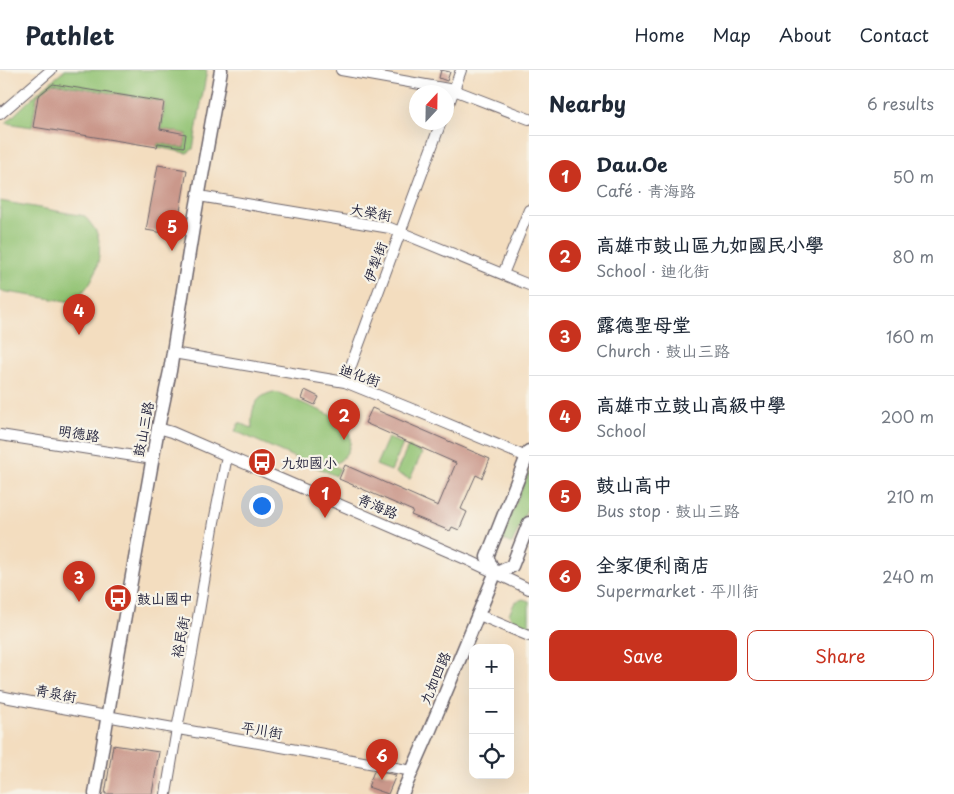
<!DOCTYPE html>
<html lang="en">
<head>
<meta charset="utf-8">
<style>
	body { margin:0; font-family:"Playpen Sans","LXGW WenKai TC",sans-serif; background:#f6f6f7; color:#1f2937 }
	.controls { position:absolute; right:15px; bottom:15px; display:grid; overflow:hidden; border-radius:10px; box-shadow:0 5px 20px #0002 }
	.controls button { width:45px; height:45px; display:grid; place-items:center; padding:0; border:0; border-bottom:1px solid #e0e1e3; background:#fff; color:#1f2937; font:25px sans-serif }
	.compass { position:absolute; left:409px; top:15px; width:45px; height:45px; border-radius:50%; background:#fff; box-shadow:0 5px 20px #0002; rotate:22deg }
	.you { position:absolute; left:261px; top:435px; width:18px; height:18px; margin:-12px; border:4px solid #fff; border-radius:50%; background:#1a73e8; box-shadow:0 0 0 8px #1a73e833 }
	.badge { display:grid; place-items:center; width:32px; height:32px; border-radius:50%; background:#c8321e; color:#fff; font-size:16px; font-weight:700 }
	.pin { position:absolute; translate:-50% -41px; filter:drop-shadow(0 1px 2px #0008) }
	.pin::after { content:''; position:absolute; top:26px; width:18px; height:15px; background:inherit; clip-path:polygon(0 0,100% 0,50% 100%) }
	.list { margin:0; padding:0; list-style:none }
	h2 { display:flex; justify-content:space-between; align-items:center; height:65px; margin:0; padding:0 20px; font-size:21px }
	h2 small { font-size:16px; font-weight:400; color:#747a83 }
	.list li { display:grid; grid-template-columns:32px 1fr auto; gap:15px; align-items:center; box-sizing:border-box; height:80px; padding:0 20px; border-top:1px solid #e0e1e3 }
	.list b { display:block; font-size:19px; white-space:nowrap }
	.list p { margin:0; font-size:16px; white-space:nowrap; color:#747a83 }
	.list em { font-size:16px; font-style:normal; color:#747a83 }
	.actions { display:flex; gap:10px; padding:15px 20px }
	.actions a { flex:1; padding:11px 0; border:1px solid #c8321e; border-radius:10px; text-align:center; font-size:18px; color:#c8321e }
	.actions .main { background:#c8321e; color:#fff }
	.icon { flex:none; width:28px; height:28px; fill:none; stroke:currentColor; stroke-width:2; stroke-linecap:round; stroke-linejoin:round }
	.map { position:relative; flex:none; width:529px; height:724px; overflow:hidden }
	header { display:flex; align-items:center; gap:30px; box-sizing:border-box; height:70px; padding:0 25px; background:#fff; border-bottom:1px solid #e0e1e3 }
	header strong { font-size:24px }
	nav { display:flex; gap:28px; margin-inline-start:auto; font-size:18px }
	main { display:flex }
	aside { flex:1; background:#fff }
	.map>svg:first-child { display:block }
	.green { fill:#92c373; stroke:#5a7257 }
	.building { fill:#ca988b }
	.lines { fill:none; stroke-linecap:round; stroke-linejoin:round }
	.minor-casing { stroke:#6b6369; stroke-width:12 }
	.tertiary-casing { stroke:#6b6369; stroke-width:15 }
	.minor { stroke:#fff; stroke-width:10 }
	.tertiary { stroke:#fff; stroke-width:12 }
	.labels { text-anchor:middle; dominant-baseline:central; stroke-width:4.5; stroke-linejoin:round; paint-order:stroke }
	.street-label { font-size:14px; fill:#22223b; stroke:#f7f3e8 }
	.poi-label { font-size:14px; fill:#22223b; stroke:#f7f3e8; text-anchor:start }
</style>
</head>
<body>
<header>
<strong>Pathlet</strong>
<nav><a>Home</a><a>Map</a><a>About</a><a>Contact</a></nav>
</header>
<main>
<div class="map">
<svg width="529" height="724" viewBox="0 0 529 724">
	<rect width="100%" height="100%" fill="#f7f3e8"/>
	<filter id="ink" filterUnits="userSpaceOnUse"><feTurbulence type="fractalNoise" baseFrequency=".02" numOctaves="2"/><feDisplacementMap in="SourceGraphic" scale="10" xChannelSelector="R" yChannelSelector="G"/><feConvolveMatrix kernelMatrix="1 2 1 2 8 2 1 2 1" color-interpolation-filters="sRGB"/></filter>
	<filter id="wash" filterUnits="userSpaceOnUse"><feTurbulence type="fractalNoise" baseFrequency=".0096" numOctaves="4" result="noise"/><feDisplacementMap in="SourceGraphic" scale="20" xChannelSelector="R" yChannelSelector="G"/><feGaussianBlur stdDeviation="1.12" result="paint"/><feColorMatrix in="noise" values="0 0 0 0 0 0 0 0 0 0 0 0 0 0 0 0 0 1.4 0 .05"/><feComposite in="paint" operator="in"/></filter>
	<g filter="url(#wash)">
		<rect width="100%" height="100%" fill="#f3ddbf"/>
		<path class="green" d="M65 0H207L193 79 187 83 157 77 158 73 184 78 187 64 161 59 165 32 53 13 37 26 32 57 6 53 34 26Z
			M0 131 85 146C89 152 96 159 98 166 103 186 95 213 79 225V233L0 221Z
			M273 322 279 323 340 349C357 363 352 386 333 395L340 399 336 406 235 361 239 353 252 358C251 341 253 327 273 322Z
			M388 368 403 374 391 401 376 395Z
			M408 377 422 383 410 409 396 403Z
			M529 401V434L512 474 501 469Z
			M523 529 529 531V558L513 551 509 544 515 532Z"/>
		<g id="blocks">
			<path class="building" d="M441 0 450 2 447 11 439 8Z
				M53 14 164 32 160 59 186 64 184 77 158 73 157 77 33 57 38 26Z
				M158 95 187 100 176 165 146 160Z
				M305 320 319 327 315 335 302 329Z
				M372 338 490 389 482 408 476 405 461 439 467 442 459 460 452 457 450 461 411 445 413 441 339 409 345 395 438 436 456 393 365 353Z
				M113 675 159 682 152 724H105Z
				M374 701 396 705 388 724 368 717Z"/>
		</g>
	</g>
	<g filter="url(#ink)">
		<use href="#blocks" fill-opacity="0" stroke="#6b6369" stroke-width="1"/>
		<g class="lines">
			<g class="minor-casing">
				<path id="minor" d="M341 0 454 20 529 49
					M447 39 461 0
					M0 44 51 0
					M199 126 390 158 529 215
					M503 204 529 140
					M173 283 345 312 424 344 529 388
					M345 312 441 52
					M158 358 172 362 470 491 529 519
					M0 365 153 389
					M479 545 529 566
					M0 626C137 653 275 675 412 701
					M166 724 177 659 192 583 214 452 227 386"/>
			</g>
			<g class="tertiary-casing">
				<path id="tertiary" d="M495 504 487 487 529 381
					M95 724 111 625 158 358 170 301 195 145 221 0
					M402 724 430 660 495 504 512 496 529 453"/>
			</g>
			<use href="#minor" class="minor"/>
			<use href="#tertiary" class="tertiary"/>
		</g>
	</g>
	<defs>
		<g id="bus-disc" transform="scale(1.4375)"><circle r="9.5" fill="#c8321e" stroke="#f7f3e8"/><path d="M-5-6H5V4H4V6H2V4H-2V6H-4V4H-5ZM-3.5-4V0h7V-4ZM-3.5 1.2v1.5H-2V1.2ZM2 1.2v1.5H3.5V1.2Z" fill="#fff"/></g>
	</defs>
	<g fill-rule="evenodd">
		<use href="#bus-disc" x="262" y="392"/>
		<use href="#bus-disc" x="118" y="528"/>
	</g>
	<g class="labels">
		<g class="street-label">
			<text transform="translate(371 142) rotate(10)">大榮街</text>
			<text transform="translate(375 192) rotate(-70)">伊犁街</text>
			<text transform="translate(360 305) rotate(18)">迪化街</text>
			<text transform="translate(143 359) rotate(-79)">鼓山三路</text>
			<text transform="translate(79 363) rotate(9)">明德路</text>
			<text transform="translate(378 436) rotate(23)">青海路</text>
			<text transform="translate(180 567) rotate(-80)">裕民街</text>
			<text transform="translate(435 608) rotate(-67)">九如四路</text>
			<text transform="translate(56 623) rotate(11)">青泉街</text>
			<text transform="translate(262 660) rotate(9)">平川街</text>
		</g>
		<g class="poi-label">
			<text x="281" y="392">九如國小</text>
			<text x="137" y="528">鼓山國中</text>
		</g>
	</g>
</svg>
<div class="controls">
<button>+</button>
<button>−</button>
<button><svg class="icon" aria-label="locate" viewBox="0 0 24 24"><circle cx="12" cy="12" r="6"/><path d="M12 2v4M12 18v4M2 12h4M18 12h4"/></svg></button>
</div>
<svg class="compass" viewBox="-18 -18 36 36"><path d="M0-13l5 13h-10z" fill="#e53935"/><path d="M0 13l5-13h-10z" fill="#747a83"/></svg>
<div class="you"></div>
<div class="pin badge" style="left:325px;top:448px">1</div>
<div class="pin badge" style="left:344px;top:370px">2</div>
<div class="pin badge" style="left:79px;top:532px">3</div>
<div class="pin badge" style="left:79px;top:265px">4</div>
<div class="pin badge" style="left:172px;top:181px">5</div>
<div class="pin badge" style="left:382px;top:710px">6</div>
</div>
<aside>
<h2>Nearby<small>6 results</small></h2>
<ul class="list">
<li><span class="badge">1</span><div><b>Dau.Oe</b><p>Café · 青海路</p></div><em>50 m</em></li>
<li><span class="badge">2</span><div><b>高雄市鼓山區九如國民小學</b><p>School · 迪化街</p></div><em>80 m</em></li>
<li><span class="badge">3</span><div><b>露德聖母堂</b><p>Church · 鼓山三路</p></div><em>160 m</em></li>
<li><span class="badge">4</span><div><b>高雄市立鼓山高級中學</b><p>School</p></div><em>200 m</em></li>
<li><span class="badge">5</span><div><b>鼓山高中</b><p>Bus stop · 鼓山三路</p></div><em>210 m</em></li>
<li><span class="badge">6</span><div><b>全家便利商店</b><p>Supermarket · 平川街</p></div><em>240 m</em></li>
</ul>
<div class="actions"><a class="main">Save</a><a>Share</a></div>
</aside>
</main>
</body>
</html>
